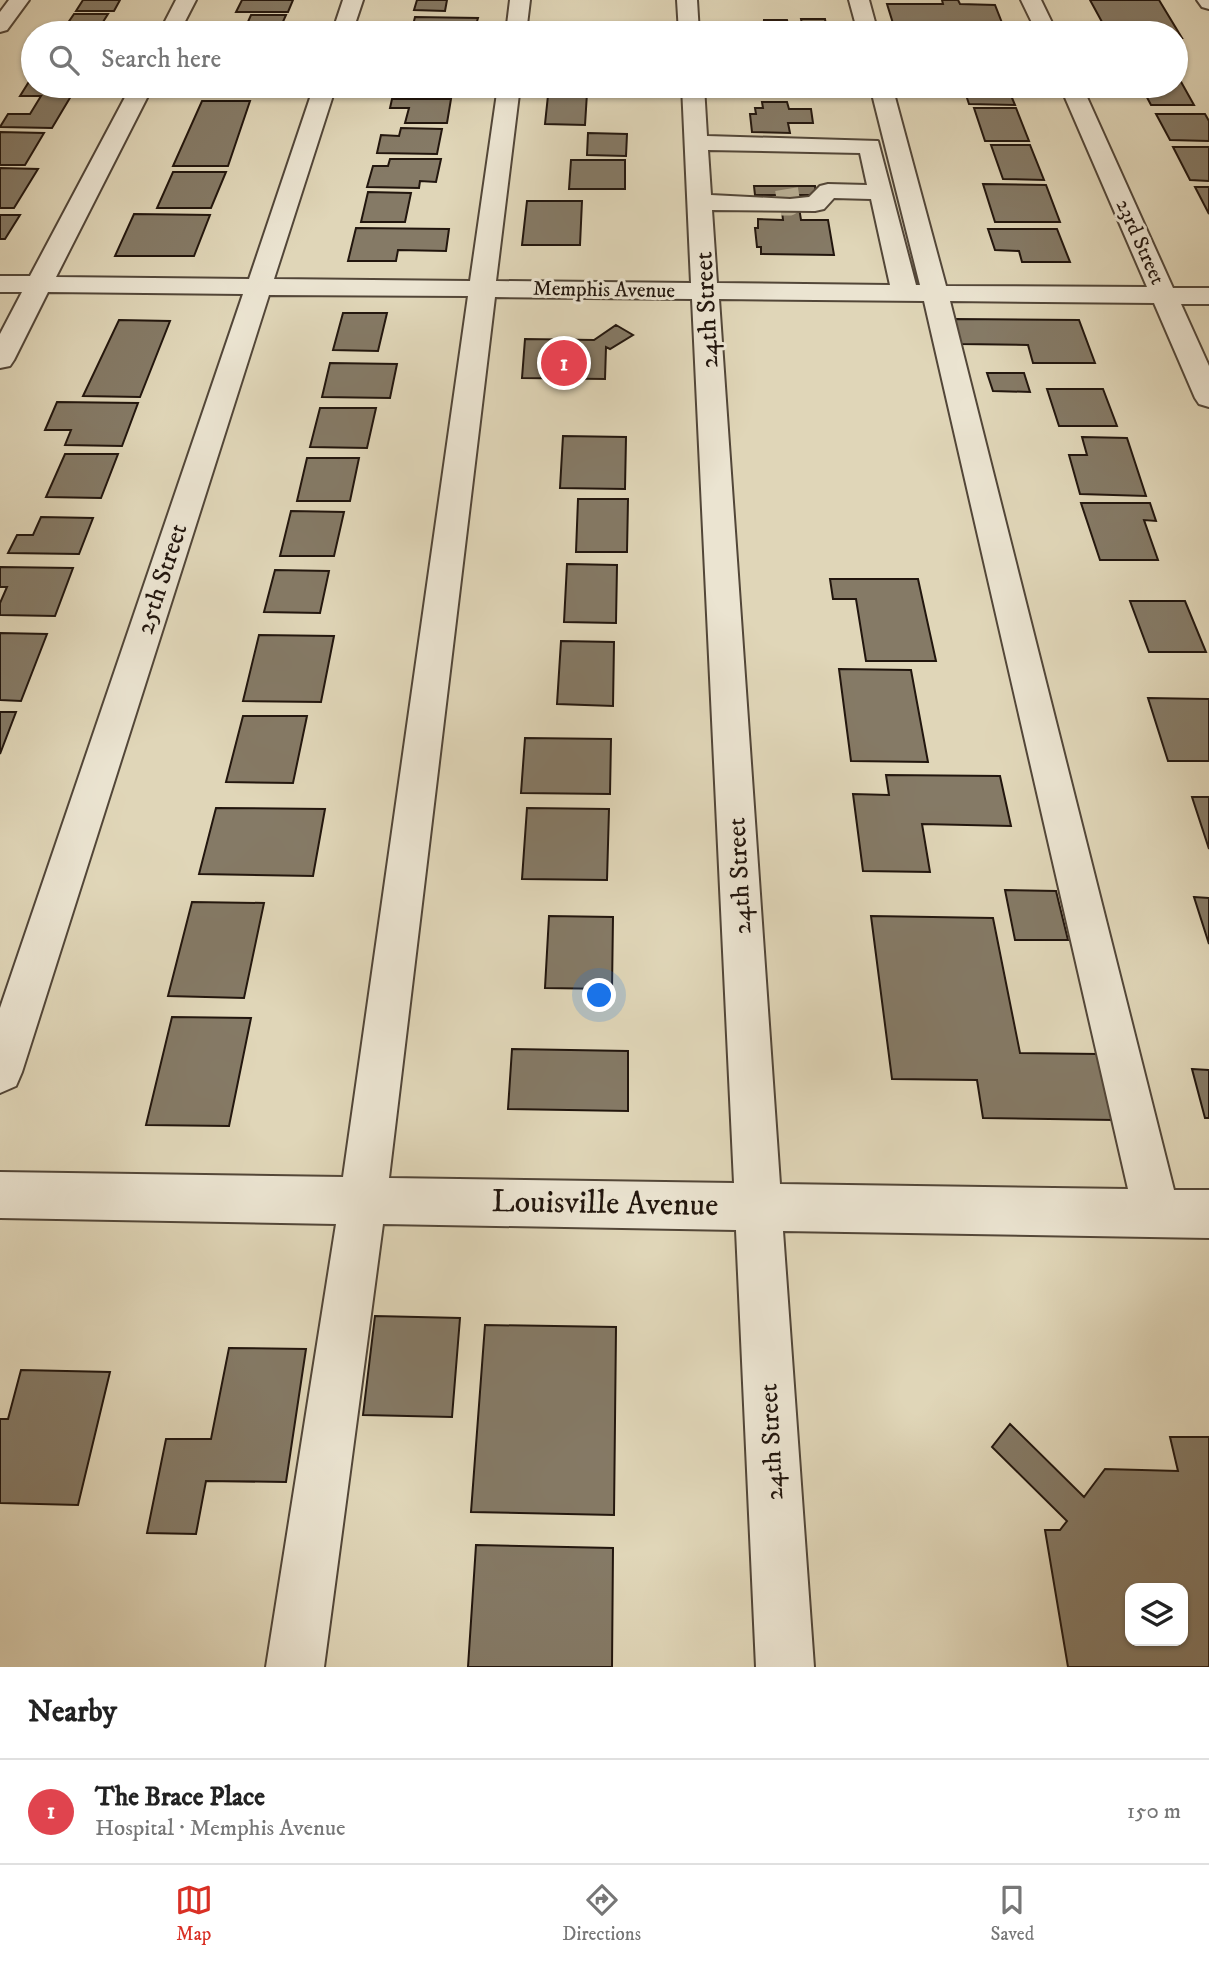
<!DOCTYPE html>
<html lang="en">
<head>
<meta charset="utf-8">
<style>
	body { margin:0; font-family:"IM FELL DW Pica",serif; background:#f2f2f2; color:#222 }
	.controls { position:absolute; right:21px; bottom:21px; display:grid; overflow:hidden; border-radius:14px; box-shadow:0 2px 5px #0004 }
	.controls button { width:63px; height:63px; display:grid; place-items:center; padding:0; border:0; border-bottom:2px solid #e0e0e0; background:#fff; color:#222; font:35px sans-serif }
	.you { position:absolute; left:600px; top:996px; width:24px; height:24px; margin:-18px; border:5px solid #fff; border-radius:50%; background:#1a73e8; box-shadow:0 0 0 10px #1a73e833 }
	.badge { display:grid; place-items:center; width:46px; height:46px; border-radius:50%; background:#d93025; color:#fff; font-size:23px; font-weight:700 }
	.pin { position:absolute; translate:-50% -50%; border:4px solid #fff; box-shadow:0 2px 7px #0006 }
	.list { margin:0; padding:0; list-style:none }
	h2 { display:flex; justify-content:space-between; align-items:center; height:91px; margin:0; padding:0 28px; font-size:30px }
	h2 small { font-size:23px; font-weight:400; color:#767676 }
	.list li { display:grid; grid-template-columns:46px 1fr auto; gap:21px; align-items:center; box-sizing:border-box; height:105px; padding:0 28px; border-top:2px solid #e0e0e0 }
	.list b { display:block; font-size:26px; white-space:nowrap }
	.list p { margin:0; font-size:23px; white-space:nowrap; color:#767676 }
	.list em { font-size:23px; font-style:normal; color:#767676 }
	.icon { flex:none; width:38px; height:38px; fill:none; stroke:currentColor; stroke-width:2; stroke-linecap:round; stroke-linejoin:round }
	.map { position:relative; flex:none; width:1209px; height:1667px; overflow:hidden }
	.search { position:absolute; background:#fff; box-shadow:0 2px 5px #0004; left:21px; right:21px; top:21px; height:77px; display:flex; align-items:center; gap:18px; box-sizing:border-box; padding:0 24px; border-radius:38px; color:#767676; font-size:26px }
	.sheet { height:196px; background:#fff }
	nav { display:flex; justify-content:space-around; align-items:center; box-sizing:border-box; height:98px; border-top:2px solid #e0e0e0; background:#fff; font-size:19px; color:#767676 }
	nav a { display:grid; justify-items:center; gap:4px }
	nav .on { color:#d93025 }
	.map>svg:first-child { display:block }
	.building { fill:#857a66; stroke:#22160e; stroke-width:2; fill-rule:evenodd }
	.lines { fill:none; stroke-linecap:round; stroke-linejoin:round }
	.minor-tunnel { stroke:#bab096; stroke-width:23; stroke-dasharray:23 11; stroke-linecap:butt }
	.minor-casing { stroke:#524638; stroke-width:4 }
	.minor { fill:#ebe4d1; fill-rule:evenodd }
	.labels { text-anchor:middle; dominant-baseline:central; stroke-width:6; stroke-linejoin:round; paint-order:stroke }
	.far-street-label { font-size:21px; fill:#22160e; stroke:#ebe4d1 }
	.street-label { font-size:26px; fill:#22160e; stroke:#ebe4d1 }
	.near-street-label { font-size:32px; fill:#22160e; stroke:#ebe4d1 }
</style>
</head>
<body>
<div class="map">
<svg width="1209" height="1667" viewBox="0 0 1209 1667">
	<rect width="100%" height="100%" fill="#e0d6b8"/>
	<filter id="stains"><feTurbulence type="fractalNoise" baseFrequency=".00286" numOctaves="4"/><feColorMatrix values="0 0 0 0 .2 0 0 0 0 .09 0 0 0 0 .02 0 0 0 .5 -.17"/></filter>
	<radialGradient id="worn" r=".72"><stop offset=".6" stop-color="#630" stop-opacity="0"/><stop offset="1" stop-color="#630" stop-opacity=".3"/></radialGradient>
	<path class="building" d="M83 0H120L114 11H76Z
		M242 0H293L288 12H236Z
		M417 0H447L445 11 414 10Z
		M942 0H958L960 4 995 5 1006 33H896L887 4H943Z
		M1090 0H1159L1182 38H1176V33H1108Z
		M74 14H108L96 33H61Z
		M251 15H286L278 33H243Z
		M415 17 478 18 476 25H443L441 33H411Z
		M801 19H825L826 25H846L848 33H763L764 20H787L788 24H802Z
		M30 80H33V86H77L52 128 0 127 8 114H30L41 96H20Z
		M1176 80H1180L1194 105H1151L1141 86H1176Z
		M213 86H254L250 96H208Z
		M396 86H432L430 95 394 94Z
		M549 86H598V93H587L585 125 545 124Z
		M778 86H865L867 94 779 93Z
		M963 86H1007L1015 105 969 104Z
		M392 99H451L447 123H405L409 108H390Z
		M202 101H250L228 166H173Z
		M762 102H787L789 109H811L813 123H788L790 133 752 132 750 114H756L755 108H763Z
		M974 108H1016L1029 141H985Z
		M1156 114H1205L1209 121V141L1170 140Z
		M401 128 442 129 437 154 377 153 381 135 399 136Z
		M0 132 44 133 25 165H0Z
		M588 133 627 134 626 156 587 155Z
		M991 145H1030L1044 180 1003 179Z
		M1173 147H1209V181L1190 180Z
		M390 159H441L436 182 420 181 419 188 367 187 373 166H388Z
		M571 160H625V189H569Z
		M0 168 38 169 14 208H0Z
		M173 172H226L211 208H157Z
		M983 184 1046 185 1060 222H995Z
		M754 186H815L816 195H797L801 220H828L834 255 761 254V247H757L755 228H758V219L783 220 780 195H755Z
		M1195 187H1209V214Z
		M368 192 411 193 405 222H361Z
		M527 201H582L580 245H522Z
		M134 214 210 215 194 256H115Z
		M0 215H20L5 239H0Z
		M356 228 449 229 446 251 398 250 396 261H348Z
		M988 229H1057L1070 262H1022L1019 251 995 250Z
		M343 313H387L378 351 333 350Z
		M954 319 1079 320 1095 363H1033L1028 345 960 344Z
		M119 320 170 321 140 397 83 396Z
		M616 325 633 335 610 349 606 347 605 379 522 378 525 339 594 340Z
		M330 363 397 364 390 398 322 397Z
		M987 373H1024L1030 392 993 391Z
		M1047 389H1103L1117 426H1059Z
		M57 402 138 403 122 446 65 445 71 430H45Z
		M320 408H376L367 448 310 447Z
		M563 436 626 437 625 489 560 488Z
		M1082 437 1127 438 1146 496 1080 494 1069 455H1087Z
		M65 454H118L101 498 46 497Z
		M307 458H359L350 501H297Z
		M578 499H628L627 552H576Z
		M1081 503H1150L1156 521 1144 520 1158 560H1100Z
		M291 511 344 512 334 556H280Z
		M41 517 93 518 79 554 8 553 17 535H33Z
		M567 564 617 565 616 623 564 622Z
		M0 567 73 568 55 616 0 615V603L7 587H0Z
		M275 570 329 571 320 613 264 612Z
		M830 579H918L936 661H866L856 599H833Z
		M1130 601H1185L1206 652H1149Z
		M0 633 47 634 21 701 0 700Z
		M259 635 334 636 321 702 243 701Z
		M561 641 614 642 613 706 557 704Z
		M839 669 911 670 928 762 851 761Z
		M1148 698 1209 699V761H1168Z
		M0 712H16L0 754Z
		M243 716H307L293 783 226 782Z
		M525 738 611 739 610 794 521 793Z
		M886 775 1000 776 1011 826 922 824 930 872 863 871 853 794 889 795Z
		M1192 797H1209V849Z
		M216 808 325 809 313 876 199 874Z
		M527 808 609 809 607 880 522 879Z
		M1005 890 1056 891 1068 940H1015Z
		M1194 897 1209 898V944Z
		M192 902 264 903 244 998 168 996Z
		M549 916 613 917 612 989 545 988Z
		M871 916 993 918 1020 1053 1098 1054 1114 1120 983 1118 977 1080 892 1079Z
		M172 1017 251 1018 229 1126 146 1125Z
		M512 1049 628 1051V1111L508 1109Z
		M1192 1069 1209 1070V1118H1205Z
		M375 1316 460 1318 452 1417 363 1415Z
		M485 1325 616 1327 614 1515 471 1512Z
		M229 1348 306 1349 286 1482 206 1481 196 1534 147 1533 166 1439H211Z
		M21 1370 110 1372 78 1505 0 1503V1419H8Z
		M1010 1424 1084 1497 1105 1469 1178 1471 1170 1437H1209V1667H1068L1045 1530H1060L1067 1521 992 1447ZM1130 1588H1183V1641H1130Z
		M476 1545 613 1548 612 1667H468Z"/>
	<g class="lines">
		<path class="minor-tunnel" d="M781 204H789L786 186"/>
		<g class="minor-casing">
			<path id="minor" d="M9 0H29L7 30 0 32V12Z
				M176 0H196L179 33H159Z
				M343 0H363L352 33H332Z
				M510 0H530L526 33H506Z
				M677 0H697L699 33H679Z
				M849 0H869L878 33H858Z
				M1021 0H1041L1057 33H1037Z
				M1197 0H1209V9L1202 7Z
				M131 86H153L56 277 249 279 314 86H336L274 279 470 281 498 86H520L496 281 691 283 682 86H704L707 136 878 141 916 285H920L870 86H892L946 286 1147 287 1060 86H1082L1173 288H1209V304H1181L1209 366V407L1199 404 1195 398 1154 303 950 301 1174 1190H1209V1238L783 1231 814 1667H756L736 1230 383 1224 324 1667H266L336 1224 0 1218V1172L343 1177 468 296 269 295 22 1072 16 1086 0 1093V1008L243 294 48 292 14 360 10 366 0 368V334L22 292H0V276H30ZM708 150 860 153 867 185 828 184 820 186 809 197 790 199 711 195ZM834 198 871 199 890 285 717 283 712 210 815 211 824 209ZM495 297 692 299 734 1183 389 1178ZM719 299 924 301 1128 1189 780 1184Z"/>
		</g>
		<use href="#minor" class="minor"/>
	</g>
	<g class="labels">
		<g class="far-street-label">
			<text transform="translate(1140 242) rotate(66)">23rd Street</text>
			<text transform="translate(604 290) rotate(1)">Memphis Avenue</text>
		</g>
		<g class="street-label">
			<text transform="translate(707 310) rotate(-93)">24th Street</text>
			<text transform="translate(162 579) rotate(-72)">25th Street</text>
			<text transform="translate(740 876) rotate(-93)">24th Street</text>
			<text transform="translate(772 1442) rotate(-93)">24th Street</text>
		</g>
		<g class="near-street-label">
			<text transform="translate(605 1204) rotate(1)">Louisville Avenue</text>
		</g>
	</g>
	<rect width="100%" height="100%" filter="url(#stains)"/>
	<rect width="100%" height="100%" fill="url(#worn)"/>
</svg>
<div class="controls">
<button><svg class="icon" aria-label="layers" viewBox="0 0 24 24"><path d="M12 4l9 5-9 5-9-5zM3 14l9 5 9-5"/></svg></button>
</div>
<div class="you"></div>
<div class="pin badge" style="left:564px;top:363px;background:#e0444e">1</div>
<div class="search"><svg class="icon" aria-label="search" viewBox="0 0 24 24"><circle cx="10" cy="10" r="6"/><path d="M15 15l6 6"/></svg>Search here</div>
</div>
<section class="sheet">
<h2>Nearby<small></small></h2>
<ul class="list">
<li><span class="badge" style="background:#e0444e">1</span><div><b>The Brace Place</b><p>Hospital · Memphis Avenue</p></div><em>150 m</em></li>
</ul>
</section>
<nav>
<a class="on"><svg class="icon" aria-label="map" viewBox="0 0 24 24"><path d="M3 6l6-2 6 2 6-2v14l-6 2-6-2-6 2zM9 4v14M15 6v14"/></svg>Map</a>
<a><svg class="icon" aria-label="directions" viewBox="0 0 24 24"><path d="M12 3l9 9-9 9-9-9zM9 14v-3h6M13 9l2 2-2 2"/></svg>Directions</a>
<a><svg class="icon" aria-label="saved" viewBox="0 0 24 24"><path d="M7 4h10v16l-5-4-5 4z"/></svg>Saved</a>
</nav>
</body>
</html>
